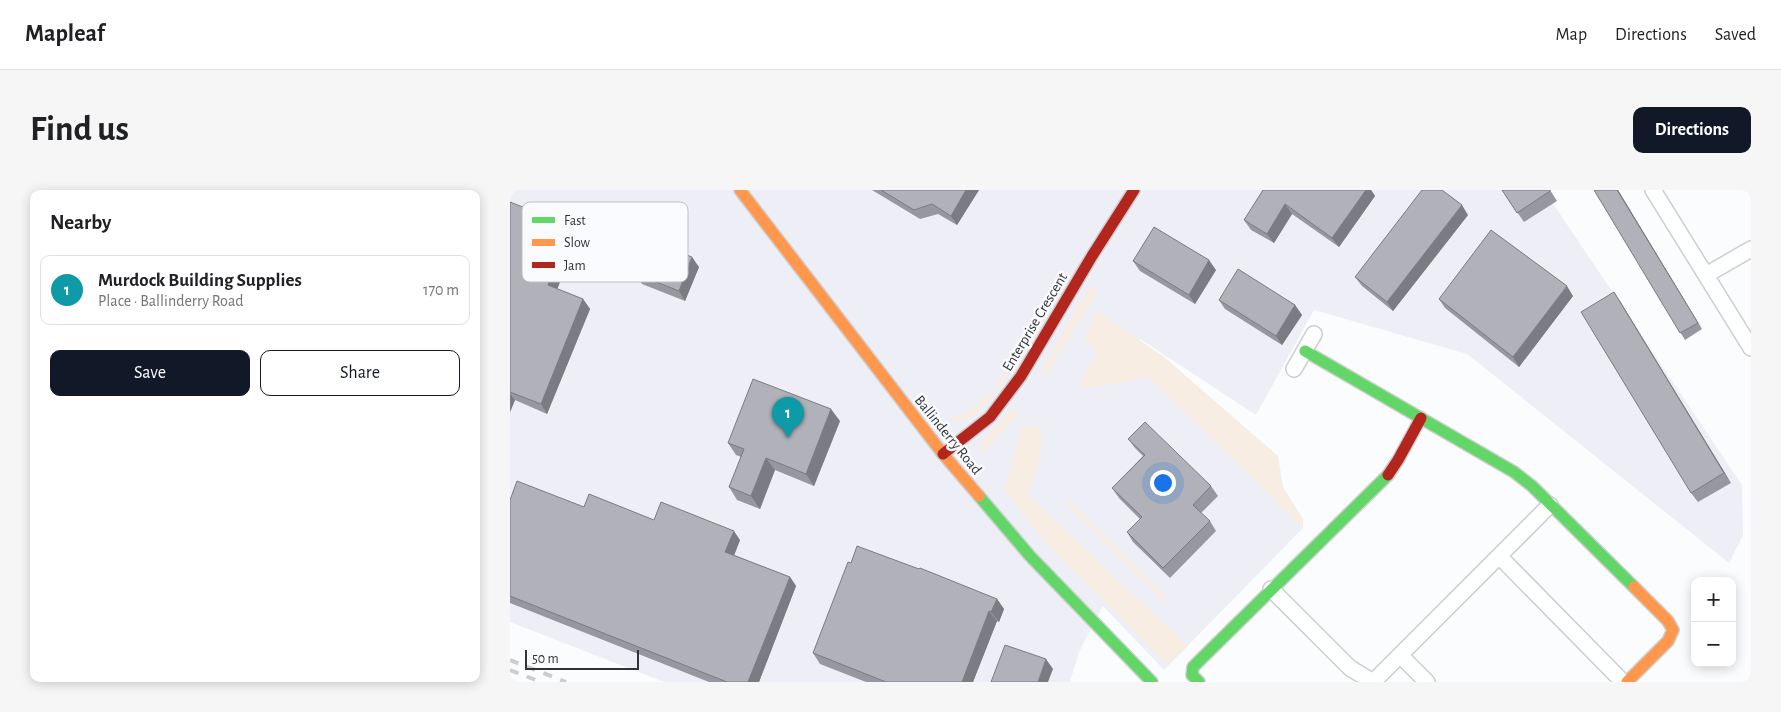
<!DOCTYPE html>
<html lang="en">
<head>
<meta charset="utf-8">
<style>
	body { margin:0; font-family:"Alegreya Sans",sans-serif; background:#f6f6f6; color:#202124 }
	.controls { position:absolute; right:15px; bottom:15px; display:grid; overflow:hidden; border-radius:10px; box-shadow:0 2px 12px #0003 }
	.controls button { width:45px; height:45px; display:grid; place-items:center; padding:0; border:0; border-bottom:1px solid #e0e0e0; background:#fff; color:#202124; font:25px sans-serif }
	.scale { position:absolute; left:15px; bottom:12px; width:114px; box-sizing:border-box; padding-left:5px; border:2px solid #323336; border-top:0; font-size:14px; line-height:18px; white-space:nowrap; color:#323336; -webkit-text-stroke:4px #fafbff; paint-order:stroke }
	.you { position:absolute; left:652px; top:292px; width:18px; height:18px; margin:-12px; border:4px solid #fff; border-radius:50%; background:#1a73e8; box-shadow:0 0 0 8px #1a73e833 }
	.badge { display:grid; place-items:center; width:32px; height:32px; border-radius:50%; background:#111827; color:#fff; font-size:16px; font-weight:700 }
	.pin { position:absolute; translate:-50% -41px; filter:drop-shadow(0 1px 2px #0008) }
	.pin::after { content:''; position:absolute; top:26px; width:18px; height:15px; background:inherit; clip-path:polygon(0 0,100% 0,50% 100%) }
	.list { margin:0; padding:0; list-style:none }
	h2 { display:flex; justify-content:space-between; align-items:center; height:65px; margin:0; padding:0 20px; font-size:21px }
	h2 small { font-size:16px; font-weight:400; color:#757577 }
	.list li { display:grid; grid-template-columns:32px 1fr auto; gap:15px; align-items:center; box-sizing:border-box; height:70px; margin:0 10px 10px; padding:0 10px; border:1px solid #e0e0e0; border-radius:10px }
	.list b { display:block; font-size:19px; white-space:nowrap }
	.list p { margin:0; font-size:16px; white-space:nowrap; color:#757577 }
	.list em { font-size:16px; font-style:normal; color:#757577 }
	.actions { display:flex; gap:10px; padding:15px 20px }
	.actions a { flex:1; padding:11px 0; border:1px solid #111827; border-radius:10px; text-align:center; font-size:18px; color:#111827 }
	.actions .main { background:#111827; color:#fff }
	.map { position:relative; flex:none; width:1241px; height:492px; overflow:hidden; border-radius:10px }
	header { display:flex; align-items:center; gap:30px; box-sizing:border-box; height:70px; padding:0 25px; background:#fff; border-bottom:1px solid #e0e0e0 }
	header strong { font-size:24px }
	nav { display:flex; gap:28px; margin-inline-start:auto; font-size:18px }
	.intro { display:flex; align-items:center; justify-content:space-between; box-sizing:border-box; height:120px; padding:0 30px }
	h1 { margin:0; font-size:35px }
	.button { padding:12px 22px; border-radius:10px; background:#111827; color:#fff; font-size:18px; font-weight:700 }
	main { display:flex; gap:30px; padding:0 30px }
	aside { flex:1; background:#fff; border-radius:10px; box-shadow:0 2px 12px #0003 }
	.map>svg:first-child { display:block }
	.built { fill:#eeeff6 }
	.green { fill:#f7ede2 }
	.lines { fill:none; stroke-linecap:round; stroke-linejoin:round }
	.street-casing { stroke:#cdced0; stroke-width:18 }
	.fast-casing { stroke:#cdced0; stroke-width:14 }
	.slow-casing { stroke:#cdced0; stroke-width:14 }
	.jam-casing { stroke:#cdced0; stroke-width:14 }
	.street { stroke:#feffff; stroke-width:15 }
	.fast { stroke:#63d668; stroke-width:11 }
	.slow { stroke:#ff974d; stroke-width:11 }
	.jam { stroke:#b3261e; stroke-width:11 }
	.rail { stroke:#cdcdce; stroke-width:4; stroke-dasharray:9 9; stroke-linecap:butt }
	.wall { fill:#97989f }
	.shaded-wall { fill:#7b7c82 }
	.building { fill:#b0b1b9; stroke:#7b7c82 }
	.labels { text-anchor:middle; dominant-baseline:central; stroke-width:5; stroke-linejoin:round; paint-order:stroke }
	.street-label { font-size:15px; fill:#323336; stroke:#fafbff }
	.key { fill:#fafbff; stroke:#bebfc3; stroke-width:1 }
	.key-label { font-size:14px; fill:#323336 }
</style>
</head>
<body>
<header>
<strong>Mapleaf</strong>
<nav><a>Map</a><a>Directions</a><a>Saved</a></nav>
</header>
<div class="intro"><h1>Find us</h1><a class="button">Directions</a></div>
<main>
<aside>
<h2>Nearby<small></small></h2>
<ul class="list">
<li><span class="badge" style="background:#0f9aa8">1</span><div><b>Murdock Building Supplies</b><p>Place · Ballinderry Road</p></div><em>170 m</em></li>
</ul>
<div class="actions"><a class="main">Save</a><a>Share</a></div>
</aside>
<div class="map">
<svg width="1241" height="492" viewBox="0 0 1241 492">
	<rect width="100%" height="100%" fill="#fbfcfe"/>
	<path class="built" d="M0 0H1034L1232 295 1233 345 1219 373 957 164 804 120 746 225 630 149 618 166 793 338 654 480 593 416 569 462 560 492H154L0 432Z"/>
	<path class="green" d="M580 97 588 101 533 189V176Z
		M586 120 654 167 768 266 773 297 793 329V338L638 186 617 192 576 198 570 193 587 163 575 149Z
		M515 154 516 158 489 199 486 195Z
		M482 202 486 203 463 227 444 231 438 227 458 223Z
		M502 219 508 224 474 262 468 256Z
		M512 236 531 237V263L518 305 678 456 658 475 537 354 494 299Z
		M561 312 657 407 655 410H652L557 315Z"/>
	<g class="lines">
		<g class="street-casing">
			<path id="street" d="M1143 0 1241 158
				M1196 85 1241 59
				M784 179 804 144
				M989 366 1113 492
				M761 399 840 478 863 492
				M890 465 917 492
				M863 492 1040 315"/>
		</g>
		<g class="fast-casing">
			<path id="fast" d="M795 161 1004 282 1022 296 1124 397
				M469 306 520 366 642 492
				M689 492 682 485 683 477 878 285"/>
		</g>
		<g class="slow-casing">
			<path id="slow" d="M230 0 433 264 469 306
				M1117 492 1158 451 1163 440 1158 431 1124 397"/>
		</g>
		<g class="jam-casing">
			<path id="jam" d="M433 264 480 227 511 186 582 66 624 0
				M878 285 888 270 911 228"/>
		</g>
		<use href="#street" class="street"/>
		<use href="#fast" class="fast"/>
		<use href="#slow" class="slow"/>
		<use href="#jam" class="jam"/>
		<path class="rail" d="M0 470 56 492
			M0 480 31 492"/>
	</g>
	<path class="wall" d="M362 0H469L447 35 428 24 410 29Z
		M753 0H861L865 6 829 57 782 24 764 53 741 40 734 30Z
		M992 0H1040L1047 11 1014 32Z
		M1084 0H1108L1192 139 1175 150Z
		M0 12 68 46 47 99 73 109 80 119 37 224 5 210 0 222Z
		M958 25 883 121 852 96 845 87Z
		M623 71 706 80 685 114 630 81Z
		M189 77 175 111 132 94 126 84Z
		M1063 106 1009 177 935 118 929 109Z
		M709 110 785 115 792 125 772 155 715 119Z
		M1110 111 1221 293 1188 312 1181 303Z
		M330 231 304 296 265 280 250 319 227 310 219 297 231 267 226 265 218 253Z
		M618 249 701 296 708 306 691 323 700 331 706 341 660 388 623 352 617 342 630 329 609 308 602 298 633 266 625 258Z
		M0 310 74 317 144 330 230 350 224 365 280 387 286 396 249 492H199L0 413Z
		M341 373 409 379 487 409 494 419 489 432 487 431 463 492H356L310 474 303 463Z"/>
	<path class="shaded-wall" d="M456 0H469L447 35 441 26Z
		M856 0H861L865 6 829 57 822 48Z
		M1107 0H1108L1192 139 1188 133Z
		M775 14 782 24 764 53 757 44Z
		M952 15 958 25 883 121 877 112Z
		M62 36 68 46 45 105 38 95Z
		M182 67 189 77 175 111 169 101Z
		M699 70 706 80 685 114 679 105Z
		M1057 96 1063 106 1009 177 1003 167Z
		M1104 102 1110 111 1221 293 1214 283Z
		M73 109 80 119 37 224 31 214Z
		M785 115 792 125 772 155 766 146Z
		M0 204 5 210 0 222Z
		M321 219 330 231 304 296 296 284Z
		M256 268 265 280 250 319 241 306Z
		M224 341 230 350 222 371 215 362Z
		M280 387 286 396 249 492H238Z
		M487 409 494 419 489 432 481 422Z
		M479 421 487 431 463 492H452Z
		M536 469 543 479 538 492H528Z"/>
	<path class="building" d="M371 0H456L441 26 422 14 404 20Z
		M753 0H856L822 48 775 14 757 44 734 30Z
		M912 0H932L952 15 877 112 845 87Z
		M992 0H1040V1L1007 23Z
		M1084 0H1107L1188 133 1170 143Z
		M0 12 62 36 38 95 73 109 31 214 0 202Z
		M644 37 699 70 679 105 623 71Z
		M981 40 1057 96 1003 167 929 109Z
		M139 50 182 67 169 101 126 84Z
		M728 79 785 115 766 146 709 110Z
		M1104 102 1214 283 1181 303 1071 122Z
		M243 189 321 219 296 284 256 268 241 306 219 297 234 259 218 253Z
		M635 232 701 296 683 315 700 331 653 378 617 342 632 327 602 298 635 265 618 249Z
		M7 291 74 317 79 304 144 330 151 312 224 341 215 362 280 387 238 492H217L0 406V310Z
		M347 356 409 379 410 378 487 409 481 422 479 421 452 492H376L303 463 338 372 341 373Z
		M495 455 536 469 528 492H481Z"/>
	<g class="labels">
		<g class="street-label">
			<text transform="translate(525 132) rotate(-59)">Enterprise Crescent</text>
			<text transform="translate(438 245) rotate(51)">Ballinderry Road</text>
		</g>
	</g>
	<rect x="12" y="12" width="166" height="80" rx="8" class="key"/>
	<rect x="22" y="27" width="23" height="6" fill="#63d668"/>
	<rect x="22" y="49" width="23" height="7" fill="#ff974d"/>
	<rect x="22" y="72" width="23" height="6" fill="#b3261e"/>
	<g class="key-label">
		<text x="54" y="35">Fast</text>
		<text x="54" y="57">Slow</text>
		<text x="54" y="80">Jam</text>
	</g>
</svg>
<div class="controls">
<button>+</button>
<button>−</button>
</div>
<div class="scale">50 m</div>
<div class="you"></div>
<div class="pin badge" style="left:278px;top:248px;background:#0f9aa8">1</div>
</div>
</main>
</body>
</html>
